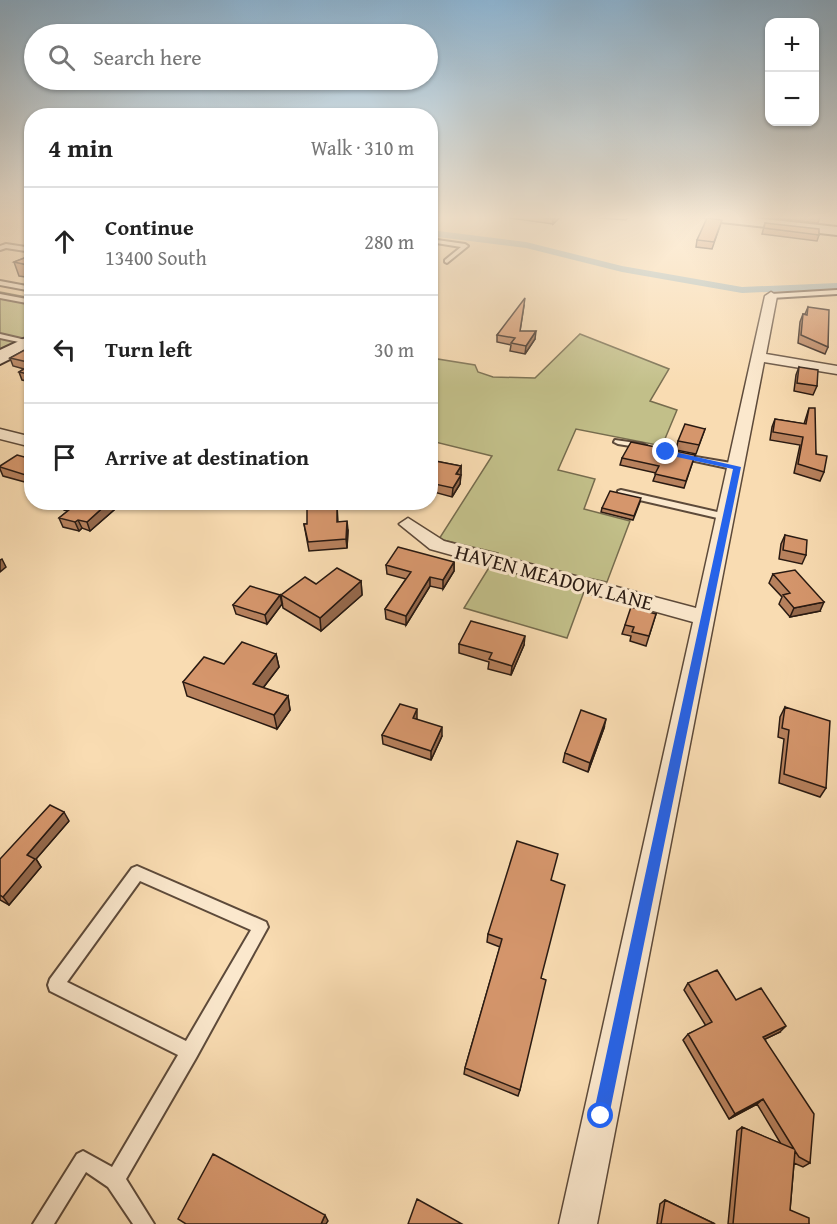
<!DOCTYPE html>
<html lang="en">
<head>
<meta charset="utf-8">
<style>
	body { margin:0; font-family:"Gentium Book Plus",serif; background:#f2f2f2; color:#222 }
	.controls { position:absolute; right:18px; top:18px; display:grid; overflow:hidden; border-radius:12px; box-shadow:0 2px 4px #0004 }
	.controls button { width:54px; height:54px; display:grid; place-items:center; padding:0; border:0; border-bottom:2px solid #e0e0e0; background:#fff; color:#222; font:30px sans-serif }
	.stop { position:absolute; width:18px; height:18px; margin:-14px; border:4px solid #2563eb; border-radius:50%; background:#fff }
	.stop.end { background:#2563eb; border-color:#fff; box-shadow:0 2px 6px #0008 }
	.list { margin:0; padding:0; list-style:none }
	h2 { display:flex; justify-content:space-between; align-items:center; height:78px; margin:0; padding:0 24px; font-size:26px }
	h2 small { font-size:20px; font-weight:400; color:#767676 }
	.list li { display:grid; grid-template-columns:39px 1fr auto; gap:18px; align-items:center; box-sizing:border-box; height:108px; padding:0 24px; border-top:2px solid #e0e0e0 }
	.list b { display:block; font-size:22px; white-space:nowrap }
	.list p { margin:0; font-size:20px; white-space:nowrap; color:#767676 }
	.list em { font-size:20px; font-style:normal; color:#767676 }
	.icon { flex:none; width:33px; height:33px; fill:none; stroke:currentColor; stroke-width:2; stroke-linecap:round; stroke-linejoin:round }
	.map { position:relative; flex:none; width:837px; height:1224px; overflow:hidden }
	.search { position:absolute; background:#fff; box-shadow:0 2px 4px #0004; left:24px; top:24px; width:414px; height:66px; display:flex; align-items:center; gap:15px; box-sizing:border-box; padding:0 21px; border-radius:33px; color:#767676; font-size:22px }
	.panel { position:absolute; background:#fff; box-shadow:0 2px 4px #0004; left:24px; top:108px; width:414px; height:402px; border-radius:24px }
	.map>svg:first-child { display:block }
	.green { fill:#c2bf89; stroke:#766c4e; stroke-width:1.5 }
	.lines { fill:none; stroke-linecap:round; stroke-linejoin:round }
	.canal { fill:#a4b8b9; fill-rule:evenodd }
	.lane-casing { stroke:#5d4a3a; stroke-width:4 }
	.street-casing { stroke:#5d4a3a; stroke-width:3 }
	.secondary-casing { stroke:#291a12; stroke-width:4 }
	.lane { fill:#fbe8cd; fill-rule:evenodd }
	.street { fill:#fbe8cd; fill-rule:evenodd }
	.secondary { fill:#fbe8cd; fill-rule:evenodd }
	.wall { fill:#b7815d; stroke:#291a12; stroke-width:1.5 }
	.shaded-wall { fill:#95694c; stroke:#291a12; stroke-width:1.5 }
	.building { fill:#d5966c; stroke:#291a12; stroke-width:1.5 }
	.route { fill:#2563eb }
	.labels { text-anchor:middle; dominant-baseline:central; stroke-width:6; stroke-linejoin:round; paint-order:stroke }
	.street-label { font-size:21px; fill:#291a12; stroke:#fbe8cd }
</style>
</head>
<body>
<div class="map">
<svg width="837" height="1224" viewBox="0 0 837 1224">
	<rect width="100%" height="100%" fill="#f9dcb2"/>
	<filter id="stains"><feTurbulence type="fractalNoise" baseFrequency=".00333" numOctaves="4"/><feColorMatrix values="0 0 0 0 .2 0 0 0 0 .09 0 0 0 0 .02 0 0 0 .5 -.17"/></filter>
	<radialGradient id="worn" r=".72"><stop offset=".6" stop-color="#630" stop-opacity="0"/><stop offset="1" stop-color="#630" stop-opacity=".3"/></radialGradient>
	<path class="green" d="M0 292 32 298 31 334 0 351Z
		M580 334 669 369 650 401 677 410 662 446 576 429 558 470 595 479 584 509 630 521 607 582 589 578 567 638 464 608 498 553 439 539 492 456 431 441V358L475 365 478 372 493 377 535 378Z"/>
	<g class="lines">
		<path class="canal" d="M430 230 526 242 622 266 742 287 837 283V289L742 293 622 272 526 248 430 236Z"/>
		<g class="lane-casing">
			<path id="lane" d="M430 239 465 244 468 246 447 263 445 262V260L461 247 430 242Z
				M6 244 32 248V252L6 248 0 250V246Z
				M0 281 32 287V291L0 285Z
				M837 290V294L771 298 768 296 771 294Z
				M0 294 32 300V304L0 298Z
				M0 334 30 341 31 342 28 344 0 338Z
				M615 440 643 444 647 446 643 448 618 444 614 442Z
				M678 454 737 464 741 467 737 470 681 458 677 456Z
				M621 490 726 514 731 517 726 520 618 495V491Z
				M137 866 266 922 268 927 196 1058 126 1179 154 1224H133L108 1187 86 1172 54 1224H33L77 1154 83 1151 112 1167 178 1055 50 991 48 985 50 979 132 868ZM140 881 251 930 186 1041 67 982Z"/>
		</g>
		<g class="street-casing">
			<path id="street" d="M771 292 777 296 766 354 837 366V374L764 362 597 1224H559L693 622 430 549 399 524 408 518 444 541 696 608 765 296Z
				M0 429 32 437V447L0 439Z"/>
		</g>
		<g class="secondary-casing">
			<path id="secondary" d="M705 217H745L837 227V235L712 221Z
				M32 335V348L0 364V350Z"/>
		</g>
		<use href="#lane" class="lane"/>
		<use href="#street" class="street"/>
		<use href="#secondary" class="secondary"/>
	</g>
	<path class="wall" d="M502 217H560L553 224Z
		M588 217H628L626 220Z
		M767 217H820L818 223Z
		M765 223 819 235 817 241 762 234Z
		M720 226 712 249 696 247 697 240Z
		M32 255V278L19 276 14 262Z
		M524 306 520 331 535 339 525 354 510 351 511 345 497 342V335Z
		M808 307 828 347 825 354 798 343 800 322 803 314H805Z
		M32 346V382L22 380 19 372 24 369 13 366 10 358Z
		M799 367 817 386 813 395 794 391 796 375Z
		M809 408 816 454 824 472 820 481 794 473 800 445 770 440 772 427 775 419 804 424Z
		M705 429 696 454 676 450 678 441Z
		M695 455 684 488 653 481 656 473 620 465 622 458Z
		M32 459V484L3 476 0 469V466Z
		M430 460 461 466 460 484 452 497 430 491Z
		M61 502H122V503L90 531 82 528 79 531 63 527 59 518 68 511 64 510Z
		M640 502 633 520 601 512 602 508Z
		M337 506 338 522 348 530 347 548 309 551 304 524H307Z
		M785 535 806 555 802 564 779 559 781 544Z
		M454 562V571L443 589 430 586 406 625 386 619 385 609 406 579 387 574 386 565Z
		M773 574 820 611 790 617 779 604 782 597 769 583Z
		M361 581 362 595 321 631 283 608 281 595 316 584Z
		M282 604 267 624 236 614 233 605Z
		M656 614 646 646 630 641 631 636 622 634 625 625Z
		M459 644 524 645 511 675 488 669 489 662 459 653Z
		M276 654 279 667 263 688 288 696 290 710 277 729 187 696 183 682 224 664Z
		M785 707 826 788 820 797 779 783 784 739 778 737 780 717Z
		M417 719 442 736 431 760 383 744 382 735Z
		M604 728 588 772 563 762 565 753Z
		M69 821 36 859 41 867 9 905 0 900V859Z
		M551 880 541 978 520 1090 518 1096 464 1074 465 1068 500 947 487 942 488 934Z
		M688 983 736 1000 780 1032 765 1039 810 1163 803 1167 794 1163 790 1210 809 1224H728L737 1131 742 1127 781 1144 757 1104 729 1119 683 1040 688 1034 706 1026 684 990Z
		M665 1200 715 1224H657L660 1204Z"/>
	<path class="shaded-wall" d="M555 217H560L553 224V219Z
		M434 241V248L430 251V244Z
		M536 331 535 339 525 354 526 346Z
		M461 466V475L456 474Z
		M461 475 460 484 452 497 453 488Z
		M109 502 122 503 90 531 87 522Z
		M78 520 82 528 79 531 75 522Z
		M347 521 348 530 347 548 346 539Z
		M2 559 6 567 0 572V560Z
		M454 562V571L443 589V580Z
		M430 577V586L406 625V616Z
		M361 581 362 595 321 631 320 618Z
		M280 595 282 604 267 624 265 615Z
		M824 602 820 611 790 617 794 608Z
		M525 636 524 645 511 675 512 666Z
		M276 654 279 667 256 697 253 684Z
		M288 696 290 710 277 729 274 715Z
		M417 709V718L413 727V718Z
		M606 719 604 728 588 772 590 763Z
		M442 727V736L431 760V751Z
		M64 812 69 821 36 859 41 867 9 905 3 897 27 855Z
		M786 1026 780 1032 757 1043 763 1037Z
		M763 1099 757 1104 729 1119 735 1114Z
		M325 1215 328 1221 326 1224H321Z"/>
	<path class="building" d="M539 217H555L553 219Z
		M707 218 722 220 714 242 697 240Z
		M765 223 819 229V235L764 228Z
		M32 255V266L14 262Z
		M525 298 520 331H536L526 346 511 343 515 338 497 335Z
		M808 307 829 310 828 347 801 335 803 314 807 315Z
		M32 346V363L10 358Z
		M32 364V375L19 372Z
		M799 367 818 370 817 386 797 383Z
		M809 408H815L816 454 827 456 824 472 798 464 803 437 773 432 775 419 806 424Z
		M685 424 705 429 699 445 678 441Z
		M631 442 695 455 686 481 655 474 659 466 622 458Z
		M17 455 32 459V477L0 467V466Z
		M430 460 461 466 456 474 461 475 453 488 430 483V478L432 476H430Z
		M610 491 641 498 634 516 602 508Z
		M67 502H109L87 522 78 520 75 522 59 518 75 505Z
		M337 506V522L347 521 346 539 308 542 304 524H307V508Z
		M785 535 807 540 806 555 783 550Z
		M398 547 454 562 443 580 430 577 406 616 385 609 411 572 386 565Z
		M337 568 361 581 320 618 281 595 305 577 316 584Z
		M795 570 824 602 794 608 783 595 790 593 773 574Z
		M250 586 280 595 265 615 233 605Z
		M631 607 656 614 649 636 632 632 634 627 625 625Z
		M471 621 525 636 512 666 489 659 492 653 459 644Z
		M242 642 276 654 253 684 288 696 274 715 183 682 204 657 224 664Z
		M400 704 417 709 413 718 442 727 431 751 382 735Z
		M785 707 830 721 826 788 784 774 789 730 782 728Z
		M581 710 606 719 590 763 565 753Z
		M50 805 64 812 27 855 35 859 3 897 0 895V859Z
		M517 841 558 854 551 880 565 885 541 978 546 980 520 1090 465 1068 502 939 488 934Z
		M717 970 736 1000 761 988 786 1026 763 1037 814 1114 810 1163 799 1157 795 1151 790 1210 809 1218V1224H733L742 1127 794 1149 763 1099 735 1114 688 1034 712 1022 688 983Z
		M213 1154 325 1215 321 1224H186L178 1219Z
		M417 1199 462 1224H408Z
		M665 1200 715 1224H661Z"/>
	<linearGradient id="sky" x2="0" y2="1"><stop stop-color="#8db6d5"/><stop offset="0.56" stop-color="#fcefdc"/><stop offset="1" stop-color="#fcefdc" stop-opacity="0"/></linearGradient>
	<rect width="837" height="388" fill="url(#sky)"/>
	<path class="route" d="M666 450 741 467 609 1116 607 1122 601 1124 595 1122 593 1116 733 469 663 454Z"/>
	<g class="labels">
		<g class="street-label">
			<text transform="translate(554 577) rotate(15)">HAVEN MEADOW LANE</text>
		</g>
	</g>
	<rect width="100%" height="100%" filter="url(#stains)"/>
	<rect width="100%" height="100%" fill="url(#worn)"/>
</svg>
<div class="controls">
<button>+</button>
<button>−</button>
</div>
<div class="stop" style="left:601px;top:1116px"></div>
<div class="stop end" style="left:666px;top:452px"></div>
<div class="search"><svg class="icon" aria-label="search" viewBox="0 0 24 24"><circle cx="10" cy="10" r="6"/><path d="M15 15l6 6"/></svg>Search here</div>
<section class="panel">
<h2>4 min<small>Walk · 310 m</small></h2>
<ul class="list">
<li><svg class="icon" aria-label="ahead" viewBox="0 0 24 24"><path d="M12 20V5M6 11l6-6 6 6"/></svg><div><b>Continue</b><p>13400 South</p></div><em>280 m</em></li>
<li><svg class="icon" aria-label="left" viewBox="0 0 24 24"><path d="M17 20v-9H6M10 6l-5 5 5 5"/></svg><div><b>Turn left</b></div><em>30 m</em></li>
<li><svg class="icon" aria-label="arrive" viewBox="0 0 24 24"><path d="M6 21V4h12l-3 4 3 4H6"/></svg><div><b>Arrive at destination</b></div></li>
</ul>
</section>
</div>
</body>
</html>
